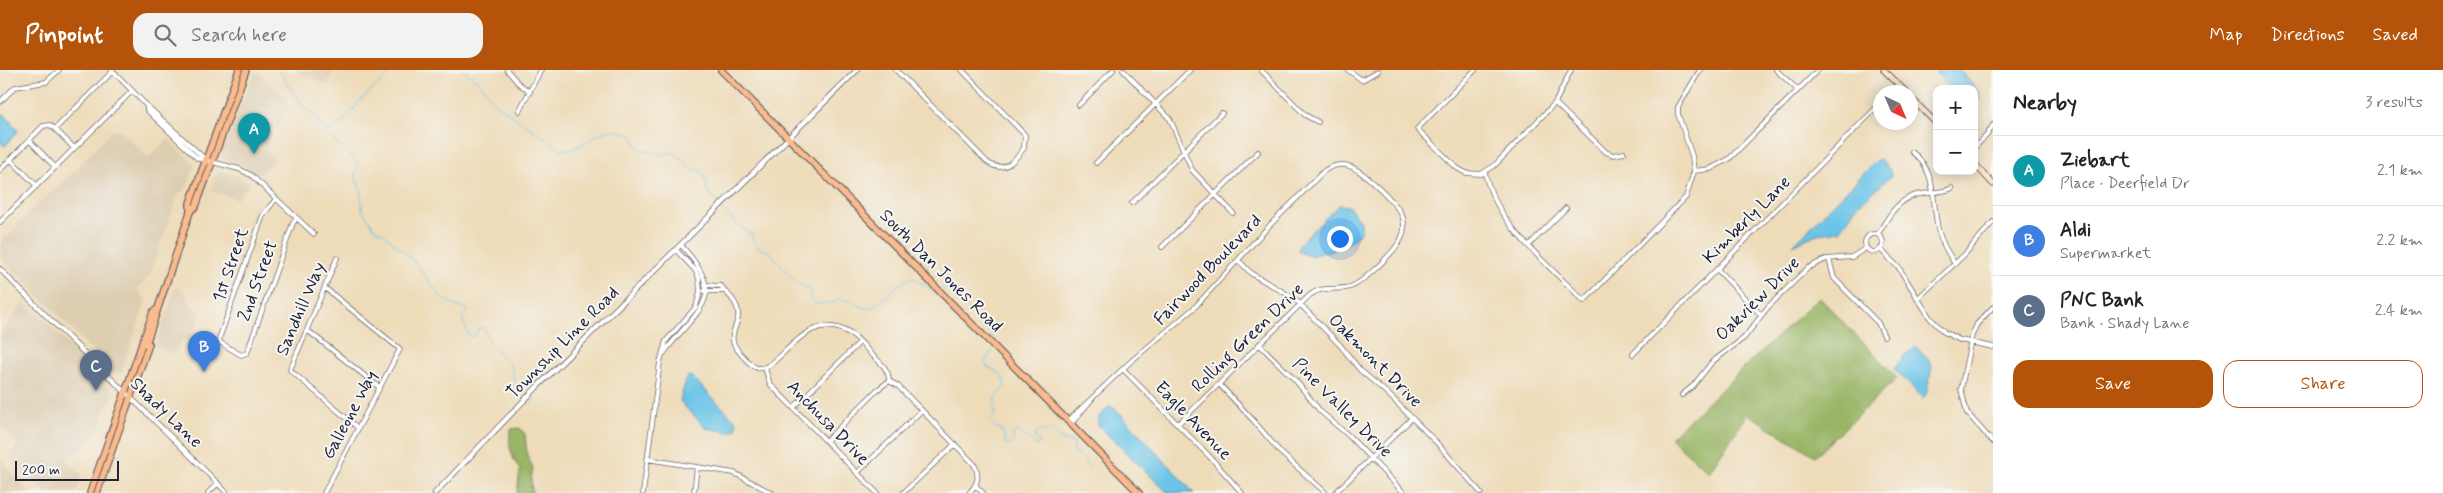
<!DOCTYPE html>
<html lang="en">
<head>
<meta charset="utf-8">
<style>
	body { margin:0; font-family:Mynerve,sans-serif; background:#f2f2f2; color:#222 }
	.controls { position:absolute; right:15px; top:15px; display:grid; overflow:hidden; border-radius:10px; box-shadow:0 2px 12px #0003 }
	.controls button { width:45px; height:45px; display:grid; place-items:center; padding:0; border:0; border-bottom:1px solid #e0e0e0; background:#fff; color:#222; font:25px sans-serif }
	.compass { position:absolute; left:1873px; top:15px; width:45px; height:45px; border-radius:50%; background:#fff; box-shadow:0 2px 12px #0003; rotate:136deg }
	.scale { position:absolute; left:15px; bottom:12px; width:104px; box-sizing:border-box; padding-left:5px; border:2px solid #22223b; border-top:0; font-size:14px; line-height:18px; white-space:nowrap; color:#22223b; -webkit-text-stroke:4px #f6f6f2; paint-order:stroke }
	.you { position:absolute; left:1339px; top:168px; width:18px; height:18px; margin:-12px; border:4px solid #fff; border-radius:50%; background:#1a73e8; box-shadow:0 0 0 8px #1a73e833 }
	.badge { display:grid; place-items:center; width:32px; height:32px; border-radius:50%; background:#b45309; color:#fff; font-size:16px; font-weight:700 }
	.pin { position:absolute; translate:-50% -41px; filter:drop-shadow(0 1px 2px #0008) }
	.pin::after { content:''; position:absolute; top:26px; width:18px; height:15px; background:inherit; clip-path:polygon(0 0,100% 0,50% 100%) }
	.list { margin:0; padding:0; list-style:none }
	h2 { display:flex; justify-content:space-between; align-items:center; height:65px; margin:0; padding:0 20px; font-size:21px }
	h2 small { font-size:16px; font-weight:400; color:#767676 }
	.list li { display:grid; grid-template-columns:32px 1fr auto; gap:15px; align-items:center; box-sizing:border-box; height:70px; padding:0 20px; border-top:1px solid #e0e0e0 }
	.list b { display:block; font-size:19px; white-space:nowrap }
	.list p { margin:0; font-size:16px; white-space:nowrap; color:#767676 }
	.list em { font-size:16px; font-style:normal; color:#767676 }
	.actions { display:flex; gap:10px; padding:15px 20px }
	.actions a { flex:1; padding:11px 0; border:1px solid #b45309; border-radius:15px; text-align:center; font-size:18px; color:#b45309 }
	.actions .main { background:#b45309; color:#fff }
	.icon { flex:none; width:28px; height:28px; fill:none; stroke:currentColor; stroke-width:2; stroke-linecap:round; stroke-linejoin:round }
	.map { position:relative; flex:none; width:1993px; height:423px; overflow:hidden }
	header { display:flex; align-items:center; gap:30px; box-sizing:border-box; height:70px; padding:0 25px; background:#b45309; color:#fff }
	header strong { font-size:24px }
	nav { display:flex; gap:28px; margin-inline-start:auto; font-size:18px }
	.search { width:350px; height:45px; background:#f2f2f2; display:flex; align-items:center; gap:12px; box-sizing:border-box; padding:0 18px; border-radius:15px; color:#767676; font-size:19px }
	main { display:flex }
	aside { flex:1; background:#fff }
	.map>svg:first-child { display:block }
	.built { fill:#ddceb2 }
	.forest { fill:#9ab566; stroke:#5e6c50 }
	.water { fill:#6ac4e8; stroke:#467392 }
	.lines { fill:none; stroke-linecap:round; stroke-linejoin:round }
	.stream { stroke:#6ac4e8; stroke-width:1 }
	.minor-casing { stroke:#696367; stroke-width:5.5 }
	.tertiary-casing { stroke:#696367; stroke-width:6 }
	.secondary-casing { stroke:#696367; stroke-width:7 }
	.primary-casing { stroke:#696367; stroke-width:8 }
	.minor { stroke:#fff; stroke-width:4 }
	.tertiary { stroke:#fff; stroke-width:4.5 }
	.secondary { stroke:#fde4d1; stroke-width:5 }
	.primary { stroke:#fbbb8d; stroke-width:5.5 }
	.labels { text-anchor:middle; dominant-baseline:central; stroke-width:4; stroke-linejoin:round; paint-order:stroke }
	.street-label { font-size:18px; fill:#22223b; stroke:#f6f6f2 }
</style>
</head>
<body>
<header>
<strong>Pinpoint</strong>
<div class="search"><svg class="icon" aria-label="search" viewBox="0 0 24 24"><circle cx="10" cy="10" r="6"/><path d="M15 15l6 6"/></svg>Search here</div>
<nav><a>Map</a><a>Directions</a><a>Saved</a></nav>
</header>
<main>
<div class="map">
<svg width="1993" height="423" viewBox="0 0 1993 423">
	<rect width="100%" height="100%" fill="#f6f6f2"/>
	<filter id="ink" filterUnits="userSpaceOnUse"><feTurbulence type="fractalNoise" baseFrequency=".02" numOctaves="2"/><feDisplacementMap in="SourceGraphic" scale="10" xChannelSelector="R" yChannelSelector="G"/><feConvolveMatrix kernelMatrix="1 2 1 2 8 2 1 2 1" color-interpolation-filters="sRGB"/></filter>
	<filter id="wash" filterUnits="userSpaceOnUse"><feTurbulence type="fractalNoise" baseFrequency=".0096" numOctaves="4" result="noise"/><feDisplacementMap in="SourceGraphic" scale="20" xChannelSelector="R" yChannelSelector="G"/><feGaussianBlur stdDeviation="1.12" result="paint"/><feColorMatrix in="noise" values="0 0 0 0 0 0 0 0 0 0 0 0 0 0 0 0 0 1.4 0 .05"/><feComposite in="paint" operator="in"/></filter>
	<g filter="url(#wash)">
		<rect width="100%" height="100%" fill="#eedcb9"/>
		<path class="built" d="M295 0H334L327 15Z
			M255 2 264 7 288 30V37L277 58 274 57 265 79 274 89 260 105 241 95 222 88 221 84Z
			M112 60H121L148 88 168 69 195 94 187 118 178 125 150 205 137 220 146 230 121 303H115L0 187 1 169 8 166 31 140 73 103Z
			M220 101 239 107 250 115 236 129 211 121 216 105Z
			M176 217 185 221 189 233 199 240 200 248 189 273 182 270 174 284 155 276Z
			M23 233 41 246 110 318 113 328 104 340 99 361 66 390 82 405 76 423H46L10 387 18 374 0 355V264Z
			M0 389 27 419 32 423H0Z"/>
		<path class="forest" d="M1819 227 1897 308 1815 386 1748 344 1709 402 1670 368Z
			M520 358 525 364 527 385 533 398 531 408 532 423H517L520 400C511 386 507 375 511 359Z"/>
		<path class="water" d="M1938 0H1960L1979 23V30L1974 35V19H1951L1936 3Z
			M0 43 5 45 18 61 5 76 0 72Z
			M1877 90H1881L1890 100 1891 106 1857 136 1840 161 1817 164 1793 175Z
			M1339 135 1348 136 1361 151C1365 175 1325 182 1309 186L1298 181 1299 174Z
			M1916 277 1926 286 1932 297 1926 325 1923 328 1894 299 1904 286Z
			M691 306 737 352 736 359 730 362 705 358C698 348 688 341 680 331L687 307Z
			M1110 336 1118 341 1194 423H1168L1098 355V348Z"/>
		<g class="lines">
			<path class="stream" d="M279 0 292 21 309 42 317 47 329 66 357 92 355 105 361 121 362 140 376 160 383 163 412 189 442 228 454 235 467 239 468 242 462 248 468 264 472 267 476 265 478 258H484L490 274 511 295 513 308 518 319 528 324
				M463 0 483 16 494 33 545 68
				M326 61C343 56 352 40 363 28 372 19 385 11 391 0
				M550 71C553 72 556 77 559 78 578 85 595 61 612 60 618 59 625 63 631 65L639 79 664 85 674 82 692 99 701 100 707 114V121L719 134
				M721 137 734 152 752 165C754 176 758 179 769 181 773 187 779 191 782 196 791 208 795 214 810 219V228L816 234 833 233 839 229 854 231C875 254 889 212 913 208L931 220H935
				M942 219H950L977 249 990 260 995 274
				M993 280 985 292 986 296C995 302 1005 303 1005 317 998 325 991 332 996 343L990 351 996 358 1003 361 1006 375 1014 374 1013 363 1018 361 1037 376 1040 371 1035 368V364L1040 361 1052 360 1061 370 1074 373 1073 383 1085 390 1089 398
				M531 326 533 329 532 334"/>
		</g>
	</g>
	<g filter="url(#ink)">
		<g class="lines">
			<g class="minor-casing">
				<path id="minor" d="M112 0 147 36 204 88
					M507 0 518 13 530 22
					M896 0 987 92C1003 104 1014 92 1024 78L1025 65 962 0
					M1123 0 1170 49 1192 100 1233 143
					M1261 0 1305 45 1318 52
					M1348 0 1362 10 1378 1
					M1475 0 1417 59 1457 98 1466 103 1481 104 1494 96 1555 33 1571 0
					M1776 0 1798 20
					M1892 22 1899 15
					M0 32 15 17 46 12 59 0
					M1555 33 1606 82 1613 85 1624 83
					M1079 35 1113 0
					M147 36V40L197 88 239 99 251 105 314 164
					M519 41 541 0
					M55 59 74 78
					M29 70 55 97
					M1974 78 1987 65 1993 55
					M1912 82C1937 100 1932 132 1938 159 1941 172 1948 183 1955 194
					M10 89 37 116
					M1096 93 1190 0
					M0 100 43 56 50 55 55 59 113 1
					M1694 101 1710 99 1729 89 1818 0
					M1485 103C1497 156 1547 193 1584 231L1686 127 1694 101 1692 86 1678 44V37L1700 0
					M276 129 263 145 219 269 221 273 241 285 247 283 293 153 297 148
					M1132 133 1222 43
					M0 152 132 21
					M1865 173a9 9 0 1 1 18 0a9 9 0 1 1-18 0Z
					M1878 164C1888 147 1898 128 1920 124 1931 122 1942 123 1952 118
					M1529 175 1566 138
					M1162 177 1258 82
					M1880 179 1899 198 1930 248 1944 262 1960 270 1993 277
					M337 188 290 300 358 358
					M1829 189 1834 208 1878 253 1884 266
					M1239 191 1252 204 1294 228 1340 275 1360 300 1387 323 1436 372 1481 423
					M0 199C74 276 153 346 227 423
					M1717 199 1761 245
					M704 221H725L721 216 705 215
					M725 221C758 252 716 259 741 284 745 288 749 294 755 297 779 308 801 235 849 263 858 267 865 277 871 284 880 292 889 299 889 311
					M1917 229 1964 185 1993 152
					M1993 237 1977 254 1972 265 1961 319 1967 343 1993 372
					M307 260 379 317
					M1259 274 1296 311 1320 341 1349 366 1404 423
					M664 283C697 237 731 230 681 175
					M1633 284 1880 34
					M765 298 770 314 877 423
					M1123 299 1211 388 1242 423
					M889 311 898 316 974 394C980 406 978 414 969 423
					M1219 314 1253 350 1280 382 1326 423
					M1682 325 1693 316 1712 292 1744 268 1768 237 1808 198 1826 189 1852 187 1866 178
					M794 337 860 272
					M1068 351 1129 293 1194 238 1270 155 1324 101C1330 97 1337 94 1345 95 1361 97 1398 134 1403 148 1405 156 1404 164 1400 171 1393 183 1363 213 1350 217 1335 221 1323 215 1310 225L1178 354
					M1071 354 1092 329
					M826 371 877 320 889 311
					M647 389 734 403 772 423
					M857 403 922 340
					M976 416 983 423
					M208 423 218 413
					M324 423 400 279 325 218
					M643 423 660 292 666 271 696 237 700 222 699 208 695 200 676 180
					M694 423 697 397
					M903 423 955 374
					M1335 423 1412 348"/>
			</g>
			<g class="tertiary-casing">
				<path id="tertiary" d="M435 423 537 317 857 0"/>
			</g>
			<g class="secondary-casing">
				<path id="secondary" d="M1884 0 1906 22
					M1910 27 1937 54
					M1974 93 1993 114"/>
			</g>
			<g class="primary-casing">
				<path id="primary" d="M721 0 1139 423
					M190 142 196 136 246 0
					M148 276 146 274 190 142V133L239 0
					M90 423 153 242 156 240
					M97 423 149 274"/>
			</g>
			<use href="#minor" class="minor"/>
			<use href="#tertiary" class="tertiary"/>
			<use href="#secondary" class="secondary"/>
			<use href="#primary" class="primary"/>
		</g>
	</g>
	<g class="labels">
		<g class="street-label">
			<text transform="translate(1747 150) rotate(-45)">Kimberly Lane</text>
			<text transform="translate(231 195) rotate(-71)">1st Street</text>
			<text transform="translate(1208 200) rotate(-46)">Fairwood Boulevard</text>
			<text transform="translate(941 201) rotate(45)">South Dan Jones Road</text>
			<text transform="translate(258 211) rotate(-70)">2nd Street</text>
			<text transform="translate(1758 229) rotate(-45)">Oakview Drive</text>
			<text transform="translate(301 239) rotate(-67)">Sandhill Way</text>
			<text transform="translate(1248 268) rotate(-44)">Rolling Green Drive</text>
			<text transform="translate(563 273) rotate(-45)">Township Line Road</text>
			<text transform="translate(1375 291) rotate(45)">Oakmont Drive</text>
			<text transform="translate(1342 338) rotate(45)">Pine Valley Drive</text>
			<text transform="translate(166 343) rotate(44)">Shady Lane</text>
			<text transform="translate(350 345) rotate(-62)">Galleone Way</text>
			<text transform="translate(1193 351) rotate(46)">Eagle Avenue</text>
			<text transform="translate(828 353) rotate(46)">Anchusa Drive</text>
		</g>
	</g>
</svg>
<div class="controls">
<button>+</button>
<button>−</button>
</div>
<svg class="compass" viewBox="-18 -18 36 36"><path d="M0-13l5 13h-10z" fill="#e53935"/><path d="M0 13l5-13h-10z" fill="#767676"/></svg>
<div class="scale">200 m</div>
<div class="you"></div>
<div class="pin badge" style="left:254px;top:84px;background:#0f9aa8">A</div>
<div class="pin badge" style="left:204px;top:302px;background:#3f7fe0">B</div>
<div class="pin badge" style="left:96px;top:321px;background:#5c6f8a">C</div>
</div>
<aside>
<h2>Nearby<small>3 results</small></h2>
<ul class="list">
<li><span class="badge" style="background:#0f9aa8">A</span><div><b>Ziebart</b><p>Place · Deerfield Dr</p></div><em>2.1 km</em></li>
<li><span class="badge" style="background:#3f7fe0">B</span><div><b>Aldi</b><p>Supermarket</p></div><em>2.2 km</em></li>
<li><span class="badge" style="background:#5c6f8a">C</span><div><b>PNC Bank</b><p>Bank · Shady Lane</p></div><em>2.4 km</em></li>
</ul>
<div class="actions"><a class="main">Save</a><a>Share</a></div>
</aside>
</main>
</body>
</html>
